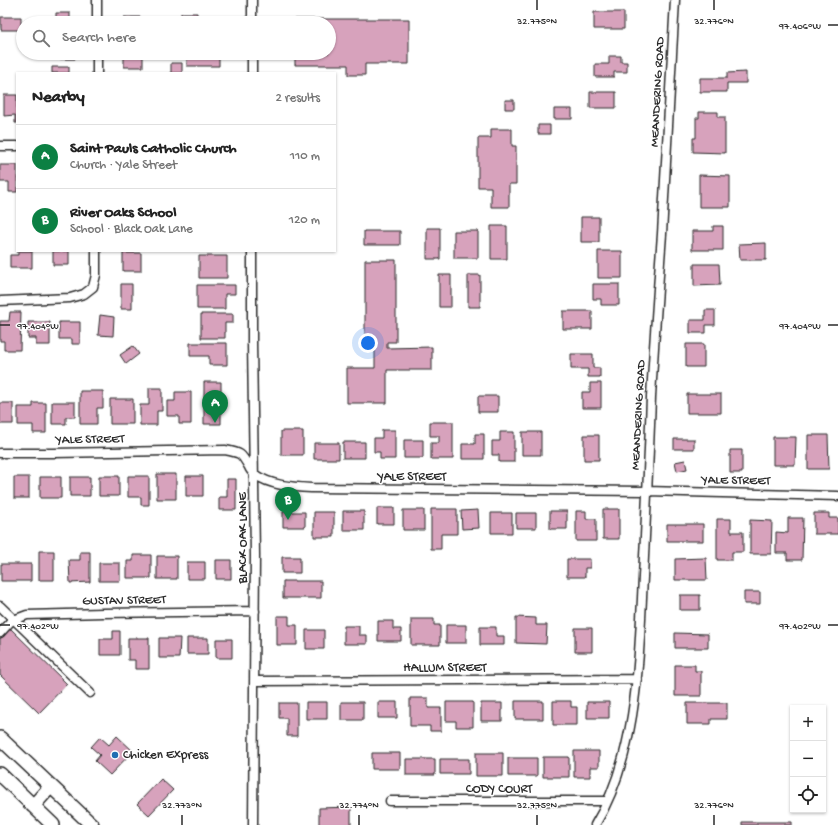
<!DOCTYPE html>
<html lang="en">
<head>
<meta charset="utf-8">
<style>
	body { margin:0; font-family:"Gochi Hand",sans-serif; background:#f6f6f6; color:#222 }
	.controls { position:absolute; right:12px; bottom:12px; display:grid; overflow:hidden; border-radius:0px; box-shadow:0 1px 3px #0004 }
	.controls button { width:36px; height:36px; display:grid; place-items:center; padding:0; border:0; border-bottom:1px solid #e0e0e0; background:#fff; color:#222; font:20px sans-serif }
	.you { position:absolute; left:368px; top:343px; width:14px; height:14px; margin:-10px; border:3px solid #fff; border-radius:50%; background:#1a73e8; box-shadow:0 0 0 6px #1a73e833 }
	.badge { display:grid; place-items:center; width:26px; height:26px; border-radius:50%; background:#0b8043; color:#fff; font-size:13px; font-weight:700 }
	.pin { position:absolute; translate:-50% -33px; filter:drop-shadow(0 1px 2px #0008) }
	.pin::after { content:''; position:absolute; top:21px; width:14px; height:12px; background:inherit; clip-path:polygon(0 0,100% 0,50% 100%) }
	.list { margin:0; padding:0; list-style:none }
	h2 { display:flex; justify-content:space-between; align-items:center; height:52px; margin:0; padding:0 16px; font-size:17px }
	h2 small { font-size:13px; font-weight:400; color:#767676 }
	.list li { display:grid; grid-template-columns:26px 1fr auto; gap:12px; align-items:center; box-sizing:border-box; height:64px; padding:0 16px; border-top:1px solid #e0e0e0 }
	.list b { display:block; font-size:15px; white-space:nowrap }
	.list p { margin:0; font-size:13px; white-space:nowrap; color:#767676 }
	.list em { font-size:13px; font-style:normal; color:#767676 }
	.icon { flex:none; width:22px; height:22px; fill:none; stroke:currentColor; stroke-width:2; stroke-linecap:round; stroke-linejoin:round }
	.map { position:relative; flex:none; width:838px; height:825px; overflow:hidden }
	.search { position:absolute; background:#fff; box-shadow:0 1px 3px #0004; left:16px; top:16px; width:320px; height:44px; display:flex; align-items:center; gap:10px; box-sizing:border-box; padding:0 14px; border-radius:22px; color:#767676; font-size:15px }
	.panel { position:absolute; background:#fff; box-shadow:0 1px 3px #0004; left:16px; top:72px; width:320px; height:180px; border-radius:0px }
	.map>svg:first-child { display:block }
	.building { fill:#d7a2bc; stroke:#2b2b2b }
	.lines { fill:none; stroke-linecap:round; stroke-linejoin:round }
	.minor-casing { stroke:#2b2b2b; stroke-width:11 }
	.primary-casing { stroke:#2b2b2b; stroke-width:16 }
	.minor { stroke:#fff; stroke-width:8 }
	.primary { stroke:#fff; stroke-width:13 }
	.ticks { fill:none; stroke:#2b2b2b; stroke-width:1.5 }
	.poi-dot { fill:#1f6fb2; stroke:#fff; stroke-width:1.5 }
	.labels { text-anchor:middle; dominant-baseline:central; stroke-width:3; stroke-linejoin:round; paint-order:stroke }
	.street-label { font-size:13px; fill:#2b2b2b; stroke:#fff }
	.poi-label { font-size:13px; fill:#2b2b2b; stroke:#fff; text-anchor:start }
	.ticks-label { font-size:10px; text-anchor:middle; fill:#2b2b2b; stroke:#fff; stroke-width:3; stroke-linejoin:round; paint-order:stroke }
</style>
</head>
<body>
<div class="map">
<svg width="838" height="825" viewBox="0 0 838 825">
	<rect width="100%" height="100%" fill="#fff"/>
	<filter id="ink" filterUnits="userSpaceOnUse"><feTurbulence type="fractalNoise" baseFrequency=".025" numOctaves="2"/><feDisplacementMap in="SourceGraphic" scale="8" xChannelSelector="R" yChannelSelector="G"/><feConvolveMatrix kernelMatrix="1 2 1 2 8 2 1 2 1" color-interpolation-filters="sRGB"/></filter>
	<g filter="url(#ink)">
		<path class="building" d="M594 12H624V29H594Z
			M56 13H70V23H56Z
			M181 13H197V23H181Z
			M203 16H221V23H203Z
			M1 17H21V30H1Z
			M124 17H141V23H124Z
			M295 19H409V64H365V75H348V65H295V53H329V23H295Z
			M53 53H75V59H53Z
			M124 53H143V67H124Z
			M187 53H219V66H187Z
			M609 56H621V62H627V72H614V77H595V64H609Z
			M171 63H182V73H171Z
			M52 67H69V73H52Z
			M746 72V83H727V92H700V78H727V73Z
			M590 92H616V108H590Z
			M4 95H17V123H15V115L4 116Z
			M505 100H514V109H505Z
			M554 109H572V119H554Z
			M699 112H718V117H725V153L693 152V138H696V118H699Z
			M538 125H550V134H538Z
			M491 129H512V146H516V184H509V207H491V187H478V138H491Z
			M0 165H17V192H9V182H0Z
			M699 175 730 176V207H699Z
			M581 217H599V242H581Z
			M491 226H507V259H491Z
			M713 226H723V250H692V231H713Z
			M427 228H440V259H427Z
			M364 231H400V245H364Z
			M454 231H478V258H454Z
			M766 243V260H740L739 244Z
			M18 251H32V268H10V255H18Z
			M53 251H69V265H53Z
			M598 251H622V278H598Z
			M123 253H141V271H123Z
			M199 256H227V278H199Z
			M365 260H396V342H387V348L432 347V370H387V403H347V368H375V350H370V342H365Z
			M694 264H719L720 285 694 286Z
			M439 275H451V307H439Z
			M468 275H480V307H468Z
			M121 284H132V309H121Z
			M593 284H619V305H601V299H593Z
			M197 285H235V294H225V309H197Z
			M705 310H715V325H706V333H690V320H705Z
			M563 311H592V329H563Z
			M10 312H21L20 350H4V341H0V321H9Z
			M201 314H233V323H225V338H201Z
			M100 315 114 317 113 336 98 335Z
			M28 322H50V345H36V338H28Z
			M59 322H80V344H72V339H59Z
			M190 343H227V365H209V356H190Z
			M686 344H704V367H686Z
			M133 346 139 354 126 364 120 355Z
			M571 354H593V368H600V377H588V369H571Z
			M204 382H221V424H204Z
			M590 383H601V408H582V392H590Z
			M149 388H162V411H157V425H140V405H149Z
			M80 391H103V408H97V424H80Z
			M175 392H191V424H179V416H167V401H175Z
			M687 394H721V413H687Z
			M478 396H498V412H478Z
			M110 399H133V424H110Z
			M52 402H75V417H66V424H52Z
			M0 403H13V424H0Z
			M33 403H46V433H33V425H18V407H33Z
			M430 422H453V459H431V443H439V436H430Z
			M382 430H395V459H380V452H374V438H382Z
			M281 431H303V455H281Z
			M500 432H514V462H499V455H492V441H500Z
			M522 432H541V455H522Z
			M475 434H484V459H462V444H475Z
			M584 435H599V460H584Z
			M808 435H828L829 469H808Z
			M773 437H796L795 465H773Z
			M674 439H694V449H674Z
			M404 440H423V458H404Z
			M343 442H365V458H343Z
			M314 443H339V459H314Z
			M730 450H742V473H730Z
			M685 460 687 469 677 471 675 462Z
			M157 474H176V499H157Z
			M99 476H119V496H99Z
			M128 476H149V505H141V497H128Z
			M186 476H203V496H186Z
			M14 477H29V498H14Z
			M40 477H61V498H40Z
			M70 477H90V496H70Z
			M227 479H236V510H219V497H227Z
			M377 508H394V524H377Z
			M431 509H457V534H441V549H431Z
			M603 509H619V539H603Z
			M403 510H424V530H403Z
			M478 510 479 528 462 529 461 511Z
			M343 511H364V530H343Z
			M550 511H567V529H550Z
			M576 511H586V519H596V541H576Z
			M283 512H305V527H283Z
			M314 512H334V537H314Z
			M491 513H512V533H491Z
			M516 513H536V528H516Z
			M814 513H829V518H838V534H814Z
			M788 518H803L802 560H787V553H776V532L788 533Z
			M717 519H731V532H743V552H732V560H717Z
			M750 520 772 521 771 554H750Z
			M667 524H703V541H667Z
			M39 551H54V580H39Z
			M80 552H90V582L70 583 69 560H80Z
			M133 555H151V578H127V561H133Z
			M157 556H177V579H157Z
			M282 557H300V573H282Z
			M706 558 707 580H675V559Z
			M567 559H590V568H585V577H567Z
			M216 560H231V579H216Z
			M187 562H205V579H187Z
			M99 563H120V581H99Z
			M1 564H31V581H1Z
			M283 581H321V598H283Z
			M744 592H760V604H744Z
			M680 595H700V610H680Z
			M277 616H289V625H297V645H277Z
			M516 617 536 618V625H547L546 644 516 643Z
			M411 619H434V625H440V645H411Z
			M378 621H393V629H401V641H378Z
			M446 625H466V643H446Z
			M344 626H359V635H367V644H344Z
			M480 627H496V636H504V645H480Z
			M10 628 67 684 39 713 0 675V639Z
			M575 628H592V652H575Z
			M306 630H324V649H306Z
			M113 631H120V655H100V639H113Z
			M675 633 708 634V648H675Z
			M128 638H149V669H135V660H128Z
			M159 638H180L179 658H159Z
			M187 638H208V654H187Z
			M216 639H232V658H216Z
			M675 665H695V671H701V696H675Z
			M410 698H428V708H441V731H430V726H410Z
			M515 701H543V719H515Z
			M553 701H571V707H577V725H553Z
			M306 702H327V719H306Z
			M341 702H363V720H341Z
			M378 702H397V718H378Z
			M446 702H473V727H456V721H446Z
			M587 702H609V718H587Z
			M279 703H297V736H287V718H279Z
			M481 703H502V721H481Z
			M687 703H727V719H711V724H687Z
			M117 736 133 751 110 775 95 761 100 755 91 747 100 737 109 745Z
			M574 751H599V767H590V777H574Z
			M372 753H400V769H372Z
			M476 753H503V776H476Z
			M543 757H569V777H543Z
			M508 758H537V776H508Z
			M406 759H435V775H406Z
			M440 759H469V774H440Z
			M161 779 173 790 149 815 137 804Z
			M351 807V825H319V808Z
			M742 822H792V825H742Z"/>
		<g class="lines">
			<g class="minor-casing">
				<path id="minor" d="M252 0V23
					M97 23V0
					M252 53V73
					M97 73V53
					M0 146H17
					M252 251V341L255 555 253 825
					M0 301 70 298 84 294 93 287 96 275V251
					M0 453H53L225 450C241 453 241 453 249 467 250 470 252 472 254 474 271 486 293 487 312 488L647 491 838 496
					M0 606 90 693
					M0 633 11 621 27 615 103 613 255 611
					M254 681 637 679
					M390 801H607
					M595 825C638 755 639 657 643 577 646 517 649 457 651 397 654 343 658 288 662 234 667 156 671 78 675 0"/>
			</g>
			<g class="primary-casing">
				<path id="primary" d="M0 738 92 825
					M0 774 53 825
					M33 806 51 786"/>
			</g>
			<use href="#minor" class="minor"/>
			<use href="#primary" class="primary"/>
		</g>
	</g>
	<path class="ticks" d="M537 0V10M714 0V10M828 25H838M0 325H10M828 325H838M0 625H10M828 625H838M182 815V825M359 815V825M537 815V825M714 815V825"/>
	<circle class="poi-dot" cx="115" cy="755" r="4"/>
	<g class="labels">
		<g class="street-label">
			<text transform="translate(658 92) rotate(-87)">MEANDERING ROAD</text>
			<text transform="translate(639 415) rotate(-87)">MEANDERING ROAD</text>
			<text transform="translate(90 440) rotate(-1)">YALE STREET</text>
			<text x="412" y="477">YALE STREET</text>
			<text transform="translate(736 481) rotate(1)">YALE STREET</text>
			<text transform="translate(243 538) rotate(-90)">BLACK OAK LANE</text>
			<text transform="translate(124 601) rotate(-1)">GUSTAV STREET</text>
			<text x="445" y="668">HALLUM STREET</text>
			<text x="499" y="789">CODY COURT</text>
		</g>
		<g class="poi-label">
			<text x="123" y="755">Chicken Express</text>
		</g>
	</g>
	<g class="ticks-label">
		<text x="537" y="24">32.775°N</text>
		<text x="714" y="24">32.776°N</text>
		<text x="800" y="29">97.406°W</text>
		<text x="800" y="329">97.404°W</text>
		<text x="38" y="329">97.404°W</text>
		<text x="800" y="629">97.402°W</text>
		<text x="38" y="629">97.402°W</text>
		<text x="182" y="808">32.773°N</text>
		<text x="359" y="808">32.774°N</text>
		<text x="537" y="808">32.775°N</text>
		<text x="714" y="808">32.776°N</text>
	</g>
</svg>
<div class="controls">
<button>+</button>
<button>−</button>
<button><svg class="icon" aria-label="locate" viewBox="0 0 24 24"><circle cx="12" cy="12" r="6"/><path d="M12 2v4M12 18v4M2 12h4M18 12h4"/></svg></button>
</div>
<div class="you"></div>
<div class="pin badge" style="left:215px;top:423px">A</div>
<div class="pin badge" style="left:288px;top:520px">B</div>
<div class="search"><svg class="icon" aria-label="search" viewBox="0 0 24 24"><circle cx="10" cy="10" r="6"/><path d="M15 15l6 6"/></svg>Search here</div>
<section class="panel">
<h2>Nearby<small>2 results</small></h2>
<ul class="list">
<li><span class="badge">A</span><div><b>Saint Pauls Catholic Church</b><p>Church · Yale Street</p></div><em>110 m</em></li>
<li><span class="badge">B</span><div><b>River Oaks School</b><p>School · Black Oak Lane</p></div><em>120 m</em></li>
</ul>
</section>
</div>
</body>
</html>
